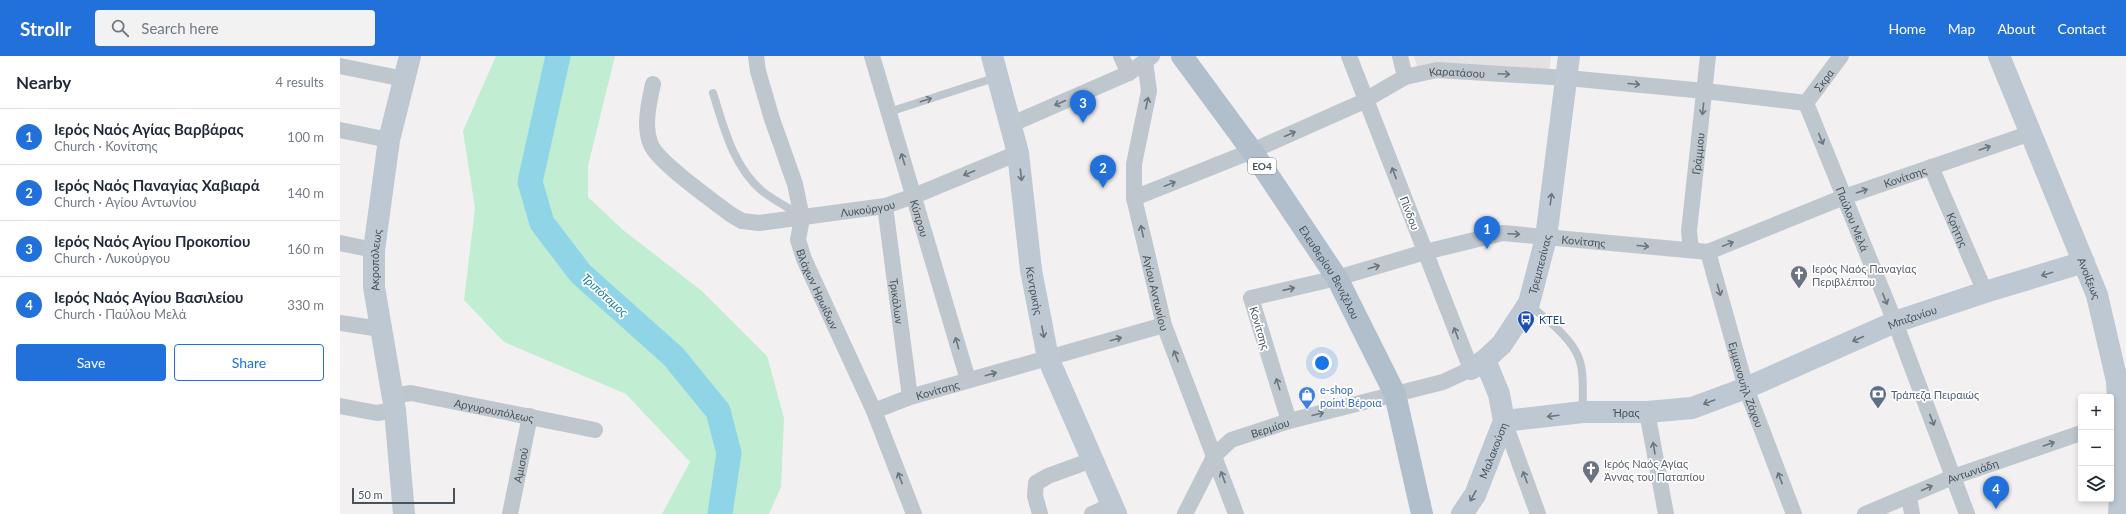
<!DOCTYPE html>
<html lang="en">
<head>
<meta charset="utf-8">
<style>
	body { margin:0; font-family:Lato,sans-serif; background:#f2f2f3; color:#1f2937 }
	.controls { position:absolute; right:12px; bottom:12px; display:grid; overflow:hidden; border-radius:4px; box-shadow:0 2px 6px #0003 }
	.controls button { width:36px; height:36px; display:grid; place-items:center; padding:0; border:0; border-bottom:1px solid #e0e1e3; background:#fff; color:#1f2937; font:20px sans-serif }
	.scale { position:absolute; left:12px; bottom:10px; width:103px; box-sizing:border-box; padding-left:4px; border:2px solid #48535c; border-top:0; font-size:11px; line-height:14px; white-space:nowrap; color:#48535c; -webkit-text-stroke:3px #fff; paint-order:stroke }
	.you { position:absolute; left:982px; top:307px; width:14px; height:14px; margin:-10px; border:3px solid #fff; border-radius:50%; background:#1a73e8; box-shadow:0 0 0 6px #1a73e833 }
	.badge { display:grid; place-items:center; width:26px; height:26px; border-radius:50%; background:#2270d9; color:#fff; font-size:13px; font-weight:700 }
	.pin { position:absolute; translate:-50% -33px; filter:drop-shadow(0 1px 2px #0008) }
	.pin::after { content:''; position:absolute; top:21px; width:14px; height:12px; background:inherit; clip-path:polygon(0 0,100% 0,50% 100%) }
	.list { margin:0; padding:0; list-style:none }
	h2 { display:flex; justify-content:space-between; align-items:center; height:52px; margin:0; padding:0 16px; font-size:17px }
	h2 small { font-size:13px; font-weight:400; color:#747a83 }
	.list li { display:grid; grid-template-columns:26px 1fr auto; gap:12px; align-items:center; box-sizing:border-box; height:56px; padding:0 16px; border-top:1px solid #e0e1e3 }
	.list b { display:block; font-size:15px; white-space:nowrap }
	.list p { margin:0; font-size:13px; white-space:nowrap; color:#747a83 }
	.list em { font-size:13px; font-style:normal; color:#747a83 }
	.actions { display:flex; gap:8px; padding:12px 16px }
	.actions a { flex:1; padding:9px 0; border:1px solid #2270d9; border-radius:4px; text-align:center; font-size:14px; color:#2270d9 }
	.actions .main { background:#2270d9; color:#fff }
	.icon { flex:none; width:22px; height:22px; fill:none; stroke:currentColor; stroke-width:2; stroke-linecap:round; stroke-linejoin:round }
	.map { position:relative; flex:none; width:1786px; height:458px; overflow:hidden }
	header { display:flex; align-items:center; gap:24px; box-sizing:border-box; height:56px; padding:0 20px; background:#2270d9; color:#fff }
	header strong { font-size:19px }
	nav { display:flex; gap:22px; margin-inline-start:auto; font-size:14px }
	.search { width:280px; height:36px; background:#f2f2f3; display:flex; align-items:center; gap:10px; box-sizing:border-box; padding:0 14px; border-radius:4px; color:#747a83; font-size:15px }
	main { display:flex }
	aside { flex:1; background:#fff }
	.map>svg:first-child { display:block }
	.education { fill:#e3e1e1 }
	.green { fill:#c1edd2 }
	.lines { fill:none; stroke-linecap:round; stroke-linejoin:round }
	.river { stroke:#90d4e8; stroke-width:25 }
	.lane { stroke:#bec7ce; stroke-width:8 }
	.street { stroke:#bec7ce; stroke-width:16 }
	.secondary { stroke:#bec8d2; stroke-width:22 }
	.primary { stroke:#b1bfcd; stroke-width:22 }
	.oneway { stroke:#6b767e }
	.oneway2 { stroke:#6b767f }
	.labels { text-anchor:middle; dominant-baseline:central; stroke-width:3.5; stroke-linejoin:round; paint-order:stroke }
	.shield { fill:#fff; stroke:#7f878d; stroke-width:1 }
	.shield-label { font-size:10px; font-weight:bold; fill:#48535c }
	.street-label { font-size:11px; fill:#48535c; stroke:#fff }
	.worship-label { font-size:11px; fill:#5b616d; stroke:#fff; text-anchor:start }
	.transit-label { font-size:11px; fill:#164399; stroke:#fff; text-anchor:start }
	.shop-label { font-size:11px; fill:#366cbe; stroke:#fff; text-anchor:start }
	.service-label { font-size:11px; fill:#4e5e75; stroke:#fff; text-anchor:start }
	.water-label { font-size:12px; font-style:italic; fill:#147e9d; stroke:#fff }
</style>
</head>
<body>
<header>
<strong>Strollr</strong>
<div class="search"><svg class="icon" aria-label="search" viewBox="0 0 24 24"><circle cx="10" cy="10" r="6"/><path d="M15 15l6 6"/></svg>Search here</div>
<nav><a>Home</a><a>Map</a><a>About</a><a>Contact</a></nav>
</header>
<main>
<aside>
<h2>Nearby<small>4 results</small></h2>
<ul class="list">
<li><span class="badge">1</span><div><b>Ιερός Ναός Αγίας Βαρβάρας</b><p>Church · Κονίτσης</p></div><em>100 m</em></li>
<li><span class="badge">2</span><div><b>Ιερός Ναός Παναγίας Χαβιαρά</b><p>Church · Αγίου Αντωνίου</p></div><em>140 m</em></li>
<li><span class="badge">3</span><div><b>Ιερός Ναός Αγίου Προκοπίου</b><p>Church · Λυκούργου</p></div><em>160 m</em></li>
<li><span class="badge">4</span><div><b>Ιερός Ναός Αγίου Βασιλείου</b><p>Church · Παύλου Μελά</p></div><em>330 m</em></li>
</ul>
<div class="actions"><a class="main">Save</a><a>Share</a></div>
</aside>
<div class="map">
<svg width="1786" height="458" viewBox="0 0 1786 458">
	<rect width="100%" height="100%" fill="#f2f0f0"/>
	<path class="education" d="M1074 0H1211L1209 18 1078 14Z"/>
	<path class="green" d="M156 0H275L248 110V141L283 174 362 235 427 300 444 362 441 431 429 458H322L350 406 286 338 164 286 124 244 135 152 123 75Z"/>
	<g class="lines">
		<path class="river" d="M218 0 190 126 202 167 241 218 333 300 378 355 389 397 380 458"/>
		<path class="lane" d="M373 37C384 72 393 110 422 135 432 143 449 152 461 160
			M549 56 657 21
			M1189 248C1205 263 1229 279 1238 300 1245 316 1242 338 1243 356"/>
		<g class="street">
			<path id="s1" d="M416 0 418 15 432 63 455 128 462 162 458 184 464 203 534 355 574 458"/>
			<path id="s2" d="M532 0 628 324"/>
			<path d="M781 0 789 17"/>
			<path d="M1060 0 1065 21"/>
			<path id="s3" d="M805 5 809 35 794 108V142L824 269 896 458"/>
			<path d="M0 10 64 23"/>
			<path id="s4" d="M313 28C309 47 303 70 311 89 319 107 372 144 390 158L402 165 419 167 545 150 574 140 678 97"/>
			<path id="s5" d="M1466 47 1555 266 1627 458"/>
			<path id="s6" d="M1466 47 1501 0"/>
			<path d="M672 68 789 17 812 0"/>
			<path d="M0 74 49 84"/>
			<path id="s7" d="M1591 111 1645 236"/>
			<path id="s8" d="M794 142 912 95 1020 47 1065 21 1097 14 1227 22 1365 35 1466 47"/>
			<path id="s9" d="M545 150 570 341"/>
			<path d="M0 187 34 194"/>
			<path id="s10" d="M1351 194 1349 175 1368 0"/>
			<path id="s11" d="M1368 196 1406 332 1454 458"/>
			<path d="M0 267 41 273"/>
			<path id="s12" d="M52 340 71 337 255 374"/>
			<path d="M0 350 37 357 55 354"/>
			<path id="s13" d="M534 355 570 341 824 269"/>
			<path d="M1307 356 1326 458"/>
			<path id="s14" d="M949 365 911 242 997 222 1085 196 1163 177 1368 196 1504 141 1691 77"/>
			<path d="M1164 365 1198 458"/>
			<path d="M1569 440 1572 458"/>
			<path id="s15" d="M170 458 190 360"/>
			<path d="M700 458 695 440 696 427 708 420 752 404"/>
			<path d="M752 458 772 449"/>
			<path id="s16" d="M845 458 875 399 891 384 949 365 1103 326 1131 313 1009 0"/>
			<path id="s17" d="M1525 458 1613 421 1741 377"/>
		</g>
		<g class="secondary">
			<path id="s18" d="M652 0 678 97 691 214 708 302 776 458"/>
			<path id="s19" d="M1659 0 1757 239 1777 325 1782 409 1779 458"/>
			<path id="s20" d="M1131 313 1145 304 1162 288 1189 247 1206 182 1229 0"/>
			<path id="s21" d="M1164 365 1243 356H1307L1352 352 1406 332 1555 266 1645 236 1744 206"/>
			<path id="s22" d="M64 458 55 354 34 231V194L49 84 70 0"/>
			<path id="s23" d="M1122 458 1135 439 1164 365 1159 338 1145 304"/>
		</g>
		<path class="primary" id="s24" d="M842 0 912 95 997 222 1055 338 1082 458"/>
	</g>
	<defs><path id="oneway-shaft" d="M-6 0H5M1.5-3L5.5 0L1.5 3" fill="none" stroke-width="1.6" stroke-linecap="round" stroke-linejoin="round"/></defs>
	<g class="oneway">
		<use href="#oneway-shaft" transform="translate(1164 18) rotate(3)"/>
		<use href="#oneway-shaft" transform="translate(1294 28) rotate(5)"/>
		<use href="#oneway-shaft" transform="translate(586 44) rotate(-18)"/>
		<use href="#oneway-shaft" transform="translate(720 47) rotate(156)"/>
		<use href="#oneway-shaft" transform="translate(807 47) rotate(-78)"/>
		<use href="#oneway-shaft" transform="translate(1363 53) rotate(96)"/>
		<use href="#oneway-shaft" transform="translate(950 78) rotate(-24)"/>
		<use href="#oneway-shaft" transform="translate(1481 83) rotate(68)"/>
		<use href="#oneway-shaft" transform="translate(1645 92) rotate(-19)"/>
		<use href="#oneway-shaft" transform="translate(563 103) rotate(-107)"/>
		<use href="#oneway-shaft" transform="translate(629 117) rotate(157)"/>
		<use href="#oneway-shaft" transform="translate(1054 117) rotate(-111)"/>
		<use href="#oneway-shaft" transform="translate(830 128) rotate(-22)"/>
		<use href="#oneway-shaft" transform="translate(1522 135) rotate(-19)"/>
		<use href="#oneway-shaft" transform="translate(802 175) rotate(-103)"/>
		<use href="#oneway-shaft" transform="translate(1174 178) rotate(3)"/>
		<use href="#oneway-shaft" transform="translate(1388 188) rotate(-22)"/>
		<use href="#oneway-shaft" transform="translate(1303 190) rotate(5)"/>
		<use href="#oneway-shaft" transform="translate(1034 211) rotate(-17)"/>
		<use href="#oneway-shaft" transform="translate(949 233) rotate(-13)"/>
		<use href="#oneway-shaft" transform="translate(1379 234) rotate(74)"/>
		<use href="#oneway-shaft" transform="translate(1545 243) rotate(68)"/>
		<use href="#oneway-shaft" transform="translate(1116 277) rotate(-111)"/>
		<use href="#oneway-shaft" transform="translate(776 283) rotate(-16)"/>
		<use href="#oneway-shaft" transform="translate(617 287) rotate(-106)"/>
		<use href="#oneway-shaft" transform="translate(836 300) rotate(-111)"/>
		<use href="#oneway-shaft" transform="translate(651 318) rotate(-16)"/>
		<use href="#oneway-shaft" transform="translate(938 328) rotate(-107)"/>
		<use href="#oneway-shaft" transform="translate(978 358) rotate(-14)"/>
		<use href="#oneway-shaft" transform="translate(1592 364) rotate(69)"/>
		<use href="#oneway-shaft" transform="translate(1709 388) rotate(-19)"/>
		<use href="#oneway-shaft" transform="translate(1314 392) rotate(-100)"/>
		<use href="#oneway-shaft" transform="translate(883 421) rotate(-110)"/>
		<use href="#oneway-shaft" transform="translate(1185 421) rotate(-110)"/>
		<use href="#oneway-shaft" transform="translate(560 422) rotate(-111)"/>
		<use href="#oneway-shaft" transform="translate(1440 422) rotate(-111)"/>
		<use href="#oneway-shaft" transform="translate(1587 432) rotate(-24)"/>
	</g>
	<g class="oneway2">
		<use href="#oneway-shaft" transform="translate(681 119) rotate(83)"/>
		<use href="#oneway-shaft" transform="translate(1211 143) rotate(-82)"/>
		<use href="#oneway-shaft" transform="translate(1707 218) rotate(163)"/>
		<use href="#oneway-shaft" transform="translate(703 276) rotate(79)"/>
		<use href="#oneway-shaft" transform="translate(1518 283) rotate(156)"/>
		<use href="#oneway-shaft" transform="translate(1369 346) rotate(160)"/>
		<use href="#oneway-shaft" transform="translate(1213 360) rotate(173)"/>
		<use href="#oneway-shaft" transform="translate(1133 440) rotate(119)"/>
	</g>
	<defs>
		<g id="church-pin" transform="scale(0.9)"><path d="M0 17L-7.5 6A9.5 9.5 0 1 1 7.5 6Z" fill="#6b7280" stroke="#fff"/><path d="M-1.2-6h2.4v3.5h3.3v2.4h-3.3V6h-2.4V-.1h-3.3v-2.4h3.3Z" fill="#fff"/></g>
		<g id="bus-pin" transform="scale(0.9)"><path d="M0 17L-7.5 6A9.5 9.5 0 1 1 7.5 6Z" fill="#1a4fb4" stroke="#fff"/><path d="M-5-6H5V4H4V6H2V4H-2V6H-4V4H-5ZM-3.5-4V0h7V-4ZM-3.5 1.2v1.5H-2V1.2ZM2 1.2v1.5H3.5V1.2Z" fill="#fff"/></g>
		<g id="bank-pin" transform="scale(0.9)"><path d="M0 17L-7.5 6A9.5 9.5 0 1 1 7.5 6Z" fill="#5c6f8a" stroke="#fff"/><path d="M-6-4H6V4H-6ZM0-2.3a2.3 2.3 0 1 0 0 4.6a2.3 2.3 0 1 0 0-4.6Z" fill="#fff"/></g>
		<g id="shop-pin" transform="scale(0.9)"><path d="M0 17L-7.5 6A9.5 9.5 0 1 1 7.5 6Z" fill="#3f7fe0" stroke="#fff"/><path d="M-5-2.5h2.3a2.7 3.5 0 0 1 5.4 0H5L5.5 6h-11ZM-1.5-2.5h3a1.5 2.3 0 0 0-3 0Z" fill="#fff"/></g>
	</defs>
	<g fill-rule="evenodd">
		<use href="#church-pin" x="1459" y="218"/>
		<use href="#bus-pin" x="1186" y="263"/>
		<use href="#bank-pin" x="1538" y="338"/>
		<use href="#shop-pin" x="967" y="339"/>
		<use href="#church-pin" x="1251" y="413"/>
	</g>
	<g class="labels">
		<rect class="shield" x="908" y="102" width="28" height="16" rx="3"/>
		<g class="shield-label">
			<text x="922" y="110">ΕΟ4</text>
		</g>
		<g class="street-label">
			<text stroke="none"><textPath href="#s8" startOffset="350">Καρατάσου</textPath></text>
			<text stroke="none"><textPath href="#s6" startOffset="29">Σκρα</textPath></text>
			<text stroke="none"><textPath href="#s10" startOffset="97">Γράμμου</textPath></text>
			<text stroke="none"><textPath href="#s14" startOffset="806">Κονίτσης</textPath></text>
			<text stroke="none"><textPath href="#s4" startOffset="308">Λυκούργου</textPath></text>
			<text transform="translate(1070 157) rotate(69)">Πίνδου</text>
			<text stroke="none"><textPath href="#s2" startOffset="169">Κύπρου</textPath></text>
			<text stroke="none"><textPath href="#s5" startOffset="125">Παύλου Μελά</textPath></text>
			<text stroke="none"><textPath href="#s7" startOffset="68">Κρήτης</textPath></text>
			<text stroke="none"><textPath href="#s14" startOffset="470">Κονίτσης</textPath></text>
			<text stroke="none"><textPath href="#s22" startOffset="256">Ακροπόλεως</textPath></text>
			<text stroke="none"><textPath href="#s20" startOffset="129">Τρεμπεσίνας</textPath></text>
			<text stroke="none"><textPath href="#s24" startOffset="262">Ελευθερίου Βενιζέλου</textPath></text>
			<text stroke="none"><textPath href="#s19" startOffset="240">Ανοίξεως</textPath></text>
			<text stroke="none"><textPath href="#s1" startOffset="244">Βλάχων Ηρωίδων</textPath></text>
			<text stroke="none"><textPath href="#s18" startOffset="239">Κεντρικής</textPath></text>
			<text stroke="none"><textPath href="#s3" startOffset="236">Αγίου Αντωνίου</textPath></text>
			<text stroke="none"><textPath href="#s9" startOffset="96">Τρικάλων</textPath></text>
			<text stroke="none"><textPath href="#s21" startOffset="427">Μπιζανίου</textPath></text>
			<text transform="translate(920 272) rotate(73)">Κονίτσης</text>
			<text stroke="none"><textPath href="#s11" startOffset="138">Εμμανουήλ Ζάχου</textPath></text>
			<text stroke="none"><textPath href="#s13" startOffset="67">Κονίτσης</textPath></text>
			<text stroke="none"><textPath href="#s12" startOffset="104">Αργυρουπόλεως</textPath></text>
			<text stroke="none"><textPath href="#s21" startOffset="123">Ήρας</textPath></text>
			<text stroke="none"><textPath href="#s16" startOffset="129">Βερμίου</textPath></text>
			<text stroke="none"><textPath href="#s23" startOffset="71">Μαλακούση</textPath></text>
			<text stroke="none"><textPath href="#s15" startOffset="50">Αμισού</textPath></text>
			<text stroke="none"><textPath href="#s17" startOffset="116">Αντωνιάδη</textPath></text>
		</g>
		<g class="worship-label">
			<text x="1472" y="212">Ιερός Ναός Παναγίας<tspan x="1472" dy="13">Περιβλέπτου</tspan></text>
			<text x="1264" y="407">Ιερός Ναός Αγίας<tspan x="1264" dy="13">Άννας του Παταπίου</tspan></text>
		</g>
		<g class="transit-label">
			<text x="1199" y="263">KTEL</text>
		</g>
		<g class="shop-label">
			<text x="980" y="333">e-shop<tspan x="980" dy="13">point Βέροια</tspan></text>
		</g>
		<g class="service-label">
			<text x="1551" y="338">Τράπεζα Πειραιώς</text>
		</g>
		<g class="water-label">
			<text transform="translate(265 239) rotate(42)">Τριπόταμος</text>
		</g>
	</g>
</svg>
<div class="controls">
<button>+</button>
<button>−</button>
<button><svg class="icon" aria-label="layers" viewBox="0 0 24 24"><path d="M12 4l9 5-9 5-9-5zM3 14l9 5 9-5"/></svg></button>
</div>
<div class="scale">50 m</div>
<div class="you"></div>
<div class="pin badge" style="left:1147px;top:193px">1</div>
<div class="pin badge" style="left:763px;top:132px">2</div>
<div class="pin badge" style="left:743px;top:67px">3</div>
<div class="pin badge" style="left:1656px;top:453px">4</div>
</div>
</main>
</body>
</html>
